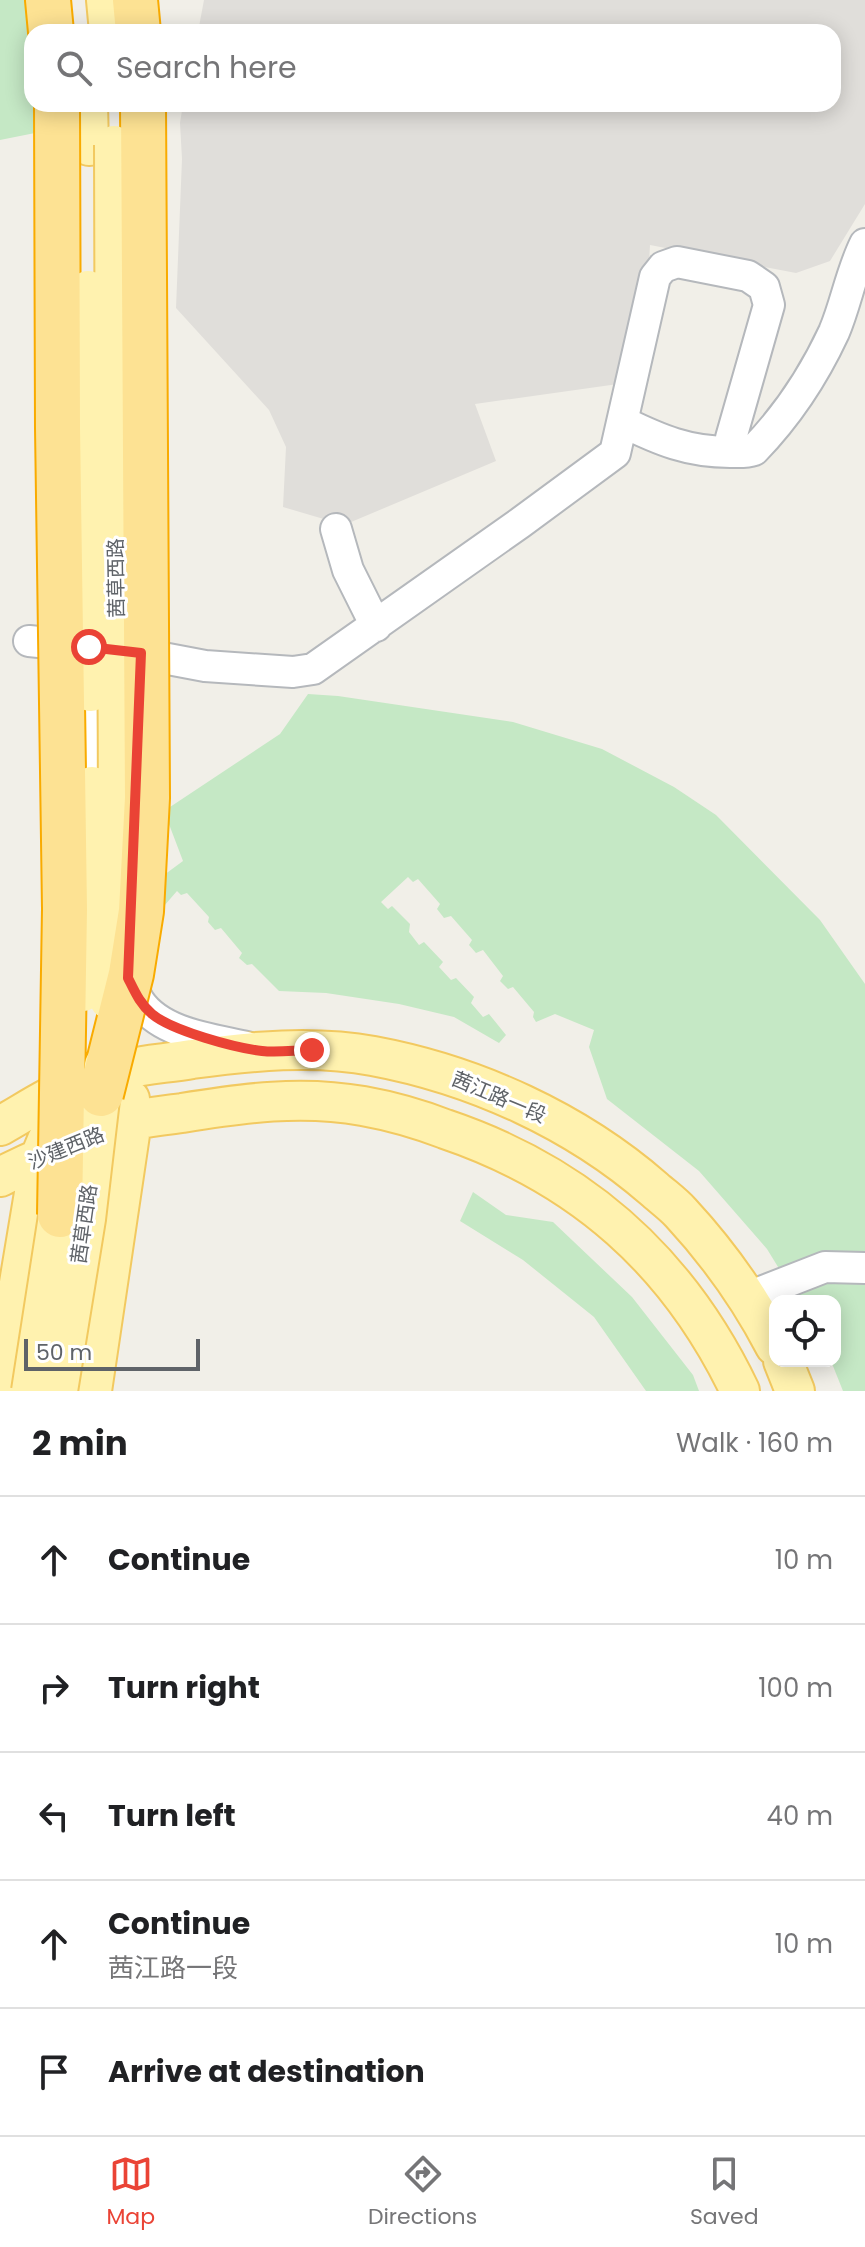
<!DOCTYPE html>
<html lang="en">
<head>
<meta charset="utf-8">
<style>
	body { margin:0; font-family:Poppins,"Noto Sans SC",sans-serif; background:#f2f2f2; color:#202124 }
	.controls { position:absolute; right:24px; bottom:24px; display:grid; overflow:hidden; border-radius:16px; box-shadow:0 4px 20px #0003 }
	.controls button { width:72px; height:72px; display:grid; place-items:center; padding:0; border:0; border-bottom:2px solid #e0e0e0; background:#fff; color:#202124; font:40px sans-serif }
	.scale { position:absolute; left:24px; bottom:20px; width:176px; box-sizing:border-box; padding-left:8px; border:4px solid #5f6368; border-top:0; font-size:22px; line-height:28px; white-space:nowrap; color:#5f6368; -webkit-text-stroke:6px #fff; paint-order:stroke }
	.stop { position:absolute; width:24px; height:24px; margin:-18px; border:6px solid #ea4335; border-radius:50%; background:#fff }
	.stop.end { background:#ea4335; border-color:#fff; box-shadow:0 2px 8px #0008 }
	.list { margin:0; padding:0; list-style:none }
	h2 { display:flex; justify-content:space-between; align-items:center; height:104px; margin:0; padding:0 32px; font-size:34px }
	h2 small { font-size:26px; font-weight:400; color:#757577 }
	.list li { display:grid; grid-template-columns:52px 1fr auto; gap:24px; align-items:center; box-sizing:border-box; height:128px; padding:0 32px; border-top:2px solid #e0e0e0 }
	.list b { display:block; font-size:30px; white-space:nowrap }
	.list p { margin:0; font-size:26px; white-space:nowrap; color:#757577 }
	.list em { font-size:26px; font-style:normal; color:#757577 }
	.icon { flex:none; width:44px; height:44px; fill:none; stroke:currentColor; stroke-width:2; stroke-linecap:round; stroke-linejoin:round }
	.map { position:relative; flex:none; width:865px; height:1391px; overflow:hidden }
	.search { position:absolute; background:#fff; box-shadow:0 4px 20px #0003; left:24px; right:24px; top:24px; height:88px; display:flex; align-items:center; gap:20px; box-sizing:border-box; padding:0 28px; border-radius:24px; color:#757577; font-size:30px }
	.sheet { height:744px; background:#fff }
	nav { display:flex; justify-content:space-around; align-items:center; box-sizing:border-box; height:112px; border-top:2px solid #e0e0e0; background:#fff; font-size:22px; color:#757577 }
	nav a { display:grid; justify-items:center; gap:4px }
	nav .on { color:#ea4335 }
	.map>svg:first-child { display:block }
	.industrial { fill:#e0deda }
	.green { fill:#c5e8c5 }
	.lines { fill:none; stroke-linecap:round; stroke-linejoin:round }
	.minor-casing { stroke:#b5b8bc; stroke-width:34 }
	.major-casing { stroke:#f2c960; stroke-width:42 }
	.highway-casing { stroke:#f9ab00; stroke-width:48 }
	.minor { stroke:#fff; stroke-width:30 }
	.major { stroke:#fff2af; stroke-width:38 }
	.highway { stroke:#fde293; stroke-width:44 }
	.major-bridge-casing { stroke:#f2c960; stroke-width:42; stroke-linecap:butt }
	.highway-bridge-casing { stroke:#f9ab00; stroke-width:48; stroke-linecap:butt }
	.major-bridge { stroke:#fff2af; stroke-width:38 }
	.highway-bridge { stroke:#fde293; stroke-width:44 }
	.route { stroke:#ea4335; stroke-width:10 }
	.labels { text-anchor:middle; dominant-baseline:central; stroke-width:6; stroke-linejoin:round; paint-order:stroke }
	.street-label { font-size:20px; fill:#5f6368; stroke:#fff }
</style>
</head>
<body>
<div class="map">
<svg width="865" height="1391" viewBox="0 0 865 1391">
	<rect width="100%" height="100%" fill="#f1efe8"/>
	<path class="industrial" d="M204 0H865V204L830 261 796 273 650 245 649 263 618 384 475 404 496 461 344 525 283 507 286 447 269 410 176 308 182 159 180 123 183 104H833V32H198Z"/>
	<path class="green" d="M0 0H27L32 32V104H39L40 132 0 140Z
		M308 694 338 696 513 722 602 749 674 787 716 815 820 920 865 984V1391H843L831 1361H835V1301H799L767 1249 699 1171 607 1099 589 1047 594 1030 555 1014 536 1022 533 1017 534 1012 513 987 508 989 500 981 503 976 483 950 476 953 469 945 472 940 451 916 444 918 437 909 440 904 418 879 413 882 408 877 381 902 388 909 392 906 410 924 409 932 419 945 424 942 443 962 439 967 451 980 456 978 474 997 471 1003 483 1017 489 1014 506 1035 499 1043 454 1017 399 1004 326 993 279 991 252 964 247 965 239 958 242 953 221 928 215 930 208 922 209 917 187 893 181 895 177 891 164 906V875L183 861 164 811 280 734Z
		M473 1192 506 1215 553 1222 632 1297 693 1375 699 1391H646L594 1317 523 1260 460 1221Z"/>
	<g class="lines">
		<g class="minor-casing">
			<path id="minor" d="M623 422C660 440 688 452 730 452 739 452 745 453 754 450 787 416 814 375 834 332 846 304 851 272 865 244
				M336 529 348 570 376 626
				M29 641 79 646
				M131 652 205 666 293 672 313 669 520 523 615 453 655 277 663 267 677 262 748 276 764 287 769 305 731 438V446L735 452
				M83 785 88 669
				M121 978H128C132 986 135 994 139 1001 161 1034 212 1039 247 1047
				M748 1297 825 1267 865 1268"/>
		</g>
		<g class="major-casing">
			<path id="major" d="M106 0 109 32
				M88 104 89 146
				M0 1126C22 1114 45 1098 69 1088 87 1081 107 1074 126 1069 147 1064 170 1063 192 1059 251 1051 314 1045 373 1056 475 1075 576 1121 654 1189 663 1197 673 1204 681 1213 718 1253 750 1298 775 1346
				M0 1177C31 1161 63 1148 95 1136 108 1131 121 1124 134 1120 150 1117 167 1115 182 1113 244 1103 301 1095 363 1106 391 1111 419 1119 445 1129 581 1175 678 1261 740 1391
				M783 1361 795 1391
				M1 1391 40 1157 47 1140
				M92 1391 132 1121 130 1099"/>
		</g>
		<g class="highway-casing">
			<path id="highway" d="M48 0 51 32
				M135 0 138 32"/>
		</g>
		<use href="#minor" class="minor"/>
		<use href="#major" class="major"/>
		<use href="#highway" class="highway"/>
		<g class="major-bridge-casing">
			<path id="major-bridge" d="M88 290V428L91 692
				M83 992 90 880 92 786
				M109 1000C121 860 118 721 116 582 115 436 114 291 114 145
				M31 1391 63 1184
				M58 1391 86 1219 104 1065"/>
		</g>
		<g class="highway-bridge-casing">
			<path id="highway-bridge" d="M57 104 58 428 65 909 60 1215
				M101 1094 131 974 141 911 147 798 143 104"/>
		</g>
		<use href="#major-bridge" class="major-bridge"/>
		<use href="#highway-bridge" class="highway-bridge"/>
	</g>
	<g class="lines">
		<path class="route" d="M89 647 141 653 128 978C135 992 140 1004 152 1014 172 1031 236 1048 262 1051 278 1053 296 1050 312 1050"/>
	</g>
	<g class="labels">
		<g class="street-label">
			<text transform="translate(116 578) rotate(-91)">茜草西路</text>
			<text transform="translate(499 1097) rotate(23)">茜江路一段</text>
			<text transform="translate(66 1148) rotate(-22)">沙建西路</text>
			<text transform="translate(84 1224) rotate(-82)">茜草西路</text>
		</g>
	</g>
</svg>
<div class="controls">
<button><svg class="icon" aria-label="locate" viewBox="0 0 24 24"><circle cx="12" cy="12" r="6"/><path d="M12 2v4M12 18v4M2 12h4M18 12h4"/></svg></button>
</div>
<div class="scale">50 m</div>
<div class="stop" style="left:89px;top:647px"></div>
<div class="stop end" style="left:312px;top:1050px"></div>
<div class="search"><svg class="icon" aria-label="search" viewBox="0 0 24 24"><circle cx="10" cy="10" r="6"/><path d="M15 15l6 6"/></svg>Search here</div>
</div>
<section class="sheet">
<h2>2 min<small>Walk · 160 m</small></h2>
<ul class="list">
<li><svg class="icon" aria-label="ahead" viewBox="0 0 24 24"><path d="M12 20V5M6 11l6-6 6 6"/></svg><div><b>Continue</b></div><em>10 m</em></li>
<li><svg class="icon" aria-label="right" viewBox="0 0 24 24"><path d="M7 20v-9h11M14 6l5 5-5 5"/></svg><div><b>Turn right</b></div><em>100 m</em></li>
<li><svg class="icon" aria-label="left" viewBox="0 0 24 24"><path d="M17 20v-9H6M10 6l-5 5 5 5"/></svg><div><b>Turn left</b></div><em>40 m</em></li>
<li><svg class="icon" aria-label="ahead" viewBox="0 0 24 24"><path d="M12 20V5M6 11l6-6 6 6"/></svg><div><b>Continue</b><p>茜江路一段</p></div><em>10 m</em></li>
<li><svg class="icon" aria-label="arrive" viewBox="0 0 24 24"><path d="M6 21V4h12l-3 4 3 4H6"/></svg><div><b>Arrive at destination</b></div></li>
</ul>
</section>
<nav>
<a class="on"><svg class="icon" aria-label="map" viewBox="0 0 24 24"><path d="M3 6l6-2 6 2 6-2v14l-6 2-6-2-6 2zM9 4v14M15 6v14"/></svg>Map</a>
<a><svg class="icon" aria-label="directions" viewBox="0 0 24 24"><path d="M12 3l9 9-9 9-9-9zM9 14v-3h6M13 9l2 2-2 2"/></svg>Directions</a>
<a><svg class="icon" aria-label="saved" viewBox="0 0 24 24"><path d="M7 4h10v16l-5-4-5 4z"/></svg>Saved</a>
</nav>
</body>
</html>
